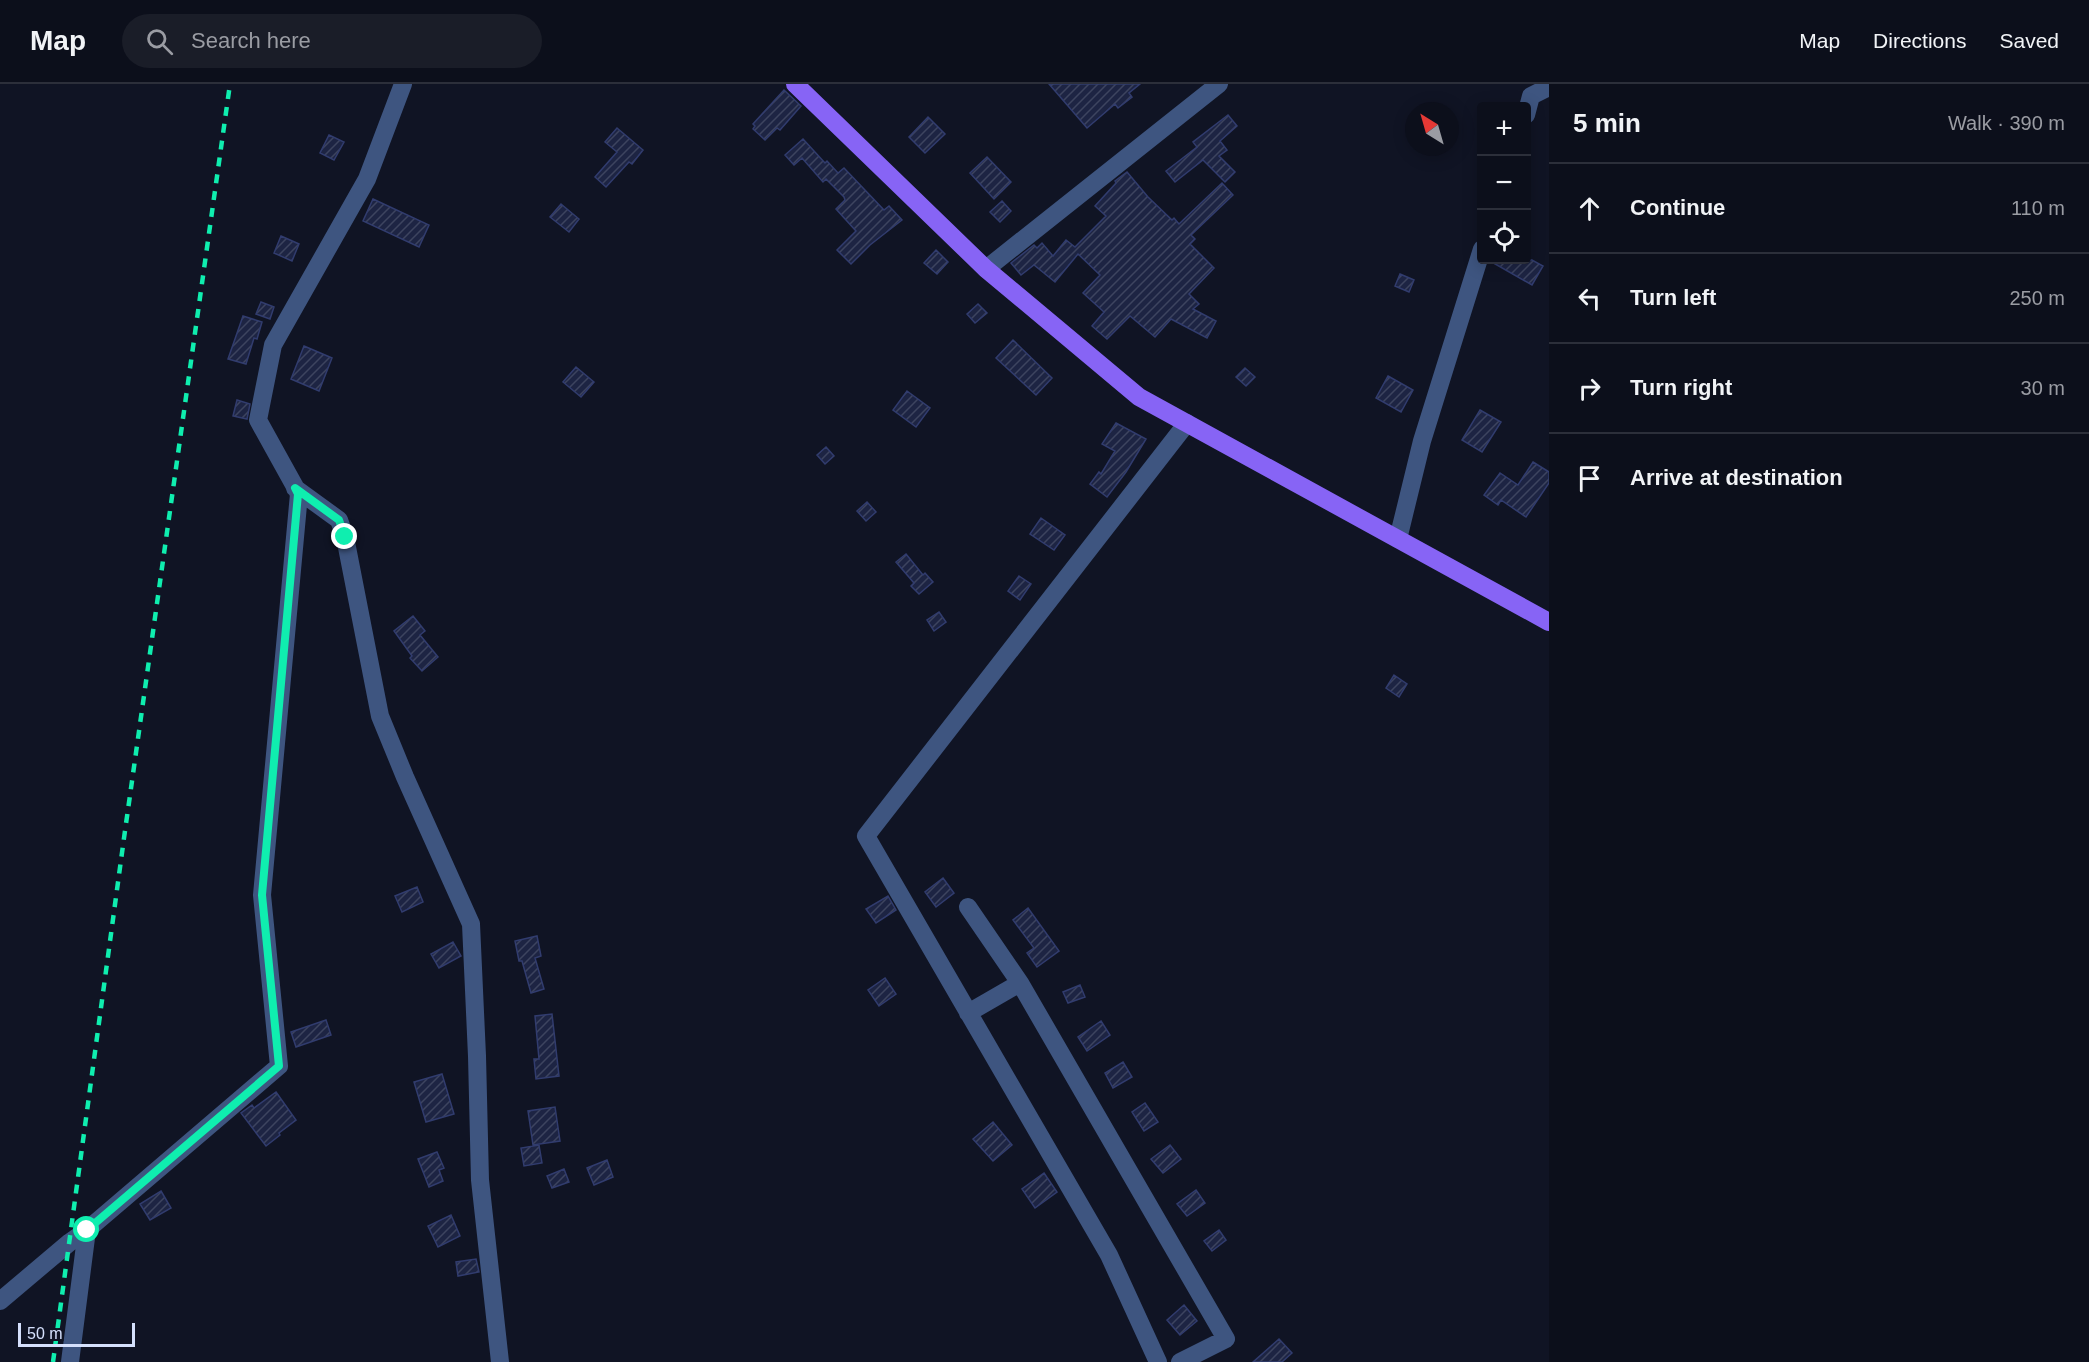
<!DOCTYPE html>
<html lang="en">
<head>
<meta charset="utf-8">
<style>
	body { margin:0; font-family:Helvetica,sans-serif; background:#1a1d28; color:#f1f3f6 }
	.controls { position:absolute; right:18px; top:18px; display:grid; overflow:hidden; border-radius:6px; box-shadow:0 3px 15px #0003 }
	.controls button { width:54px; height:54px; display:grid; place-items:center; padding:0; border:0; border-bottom:2px solid #2c2f3a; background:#0c0f1b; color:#f1f3f6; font:30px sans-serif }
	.compass { position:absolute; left:1405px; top:18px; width:54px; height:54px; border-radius:50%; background:#0c0f1b; box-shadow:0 3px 15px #0003; rotate:323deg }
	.scale { position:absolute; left:18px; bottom:15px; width:117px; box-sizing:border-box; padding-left:6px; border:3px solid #d5e0fc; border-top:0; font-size:16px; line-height:21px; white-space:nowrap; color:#d5e0fc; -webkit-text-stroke:4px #101424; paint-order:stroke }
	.stop { position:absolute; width:18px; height:18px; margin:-14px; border:4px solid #0feeaf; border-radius:50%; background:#fff }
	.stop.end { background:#0feeaf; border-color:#fff; box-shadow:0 2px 6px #0008 }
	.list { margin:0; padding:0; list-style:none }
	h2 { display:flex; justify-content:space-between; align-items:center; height:78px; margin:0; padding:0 24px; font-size:26px }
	h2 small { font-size:20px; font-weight:400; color:#9a9ca3 }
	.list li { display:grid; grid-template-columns:39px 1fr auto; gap:18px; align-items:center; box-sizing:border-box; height:90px; padding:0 24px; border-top:2px solid #2c2f3a }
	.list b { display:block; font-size:22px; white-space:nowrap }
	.list em { font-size:20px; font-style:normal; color:#9a9ca3 }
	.icon { flex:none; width:33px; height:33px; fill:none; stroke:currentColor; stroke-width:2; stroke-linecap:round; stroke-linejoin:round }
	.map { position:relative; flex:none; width:1549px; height:1278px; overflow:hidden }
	header { display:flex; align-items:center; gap:36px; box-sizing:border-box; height:84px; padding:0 30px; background:#0c0f1b; border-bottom:2px solid #2c2f3a }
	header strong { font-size:28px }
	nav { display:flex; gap:33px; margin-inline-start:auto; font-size:21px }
	.search { width:420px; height:54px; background:#1a1d28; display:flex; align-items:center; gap:15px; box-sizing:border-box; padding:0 21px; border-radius:33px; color:#9a9ca3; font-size:22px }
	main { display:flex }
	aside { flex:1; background:#0c0f1b }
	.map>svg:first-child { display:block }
	.building { fill:url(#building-hatch); stroke:#313c6e; stroke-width:1.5 }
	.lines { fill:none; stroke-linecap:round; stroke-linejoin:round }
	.minor { stroke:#3e5580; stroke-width:18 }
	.major { stroke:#8764f5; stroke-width:18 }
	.rail { stroke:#0feeaf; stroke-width:4.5; stroke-dasharray:9 8; stroke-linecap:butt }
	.route { stroke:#0feeaf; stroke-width:8 }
</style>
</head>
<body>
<header>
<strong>Map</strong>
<div class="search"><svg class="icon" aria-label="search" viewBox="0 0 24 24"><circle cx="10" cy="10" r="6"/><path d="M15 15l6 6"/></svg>Search here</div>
<nav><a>Map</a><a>Directions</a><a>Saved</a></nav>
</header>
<main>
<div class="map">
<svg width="1549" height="1278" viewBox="0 0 1549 1278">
	<defs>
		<pattern id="building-hatch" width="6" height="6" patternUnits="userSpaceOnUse" patternTransform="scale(1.5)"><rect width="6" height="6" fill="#1d2443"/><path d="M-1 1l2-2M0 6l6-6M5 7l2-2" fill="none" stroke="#3d445f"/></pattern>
	</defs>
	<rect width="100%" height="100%" fill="#101424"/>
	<path class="building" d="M1049 0H1140L1129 9 1132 13 1118 24 1115 20 1087 44Z
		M784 6 801 22 780 46 777 44 765 56 753 45 755 42 753 40Z
		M1228 31 1237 42 1220 57 1227 66 1219 72 1235 88 1225 98 1203 76 1175 98 1166 87 1197 63 1193 58Z
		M928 33 945 50 925 69 909 53Z
		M617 44 643 66 632 80 629 78 606 103 595 93 617 68 605 58Z
		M329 51 344 58 334 76 320 69Z
		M803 55 825 79 827 77 838 89 844 84 884 126 889 122 902 136 870 161 851 180 837 166 856 147 836 125 845 116 844 113 826 95 823 98 802 74 794 81 785 71Z
		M987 73 1011 98 994 115 970 89Z
		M1127 88 1148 113 1172 136 1174 134 1179 140 1222 99 1233 111 1191 151 1195 155 1190 160 1214 184 1189 210 1199 220 1193 225 1216 237 1207 254 1171 235 1155 253 1130 232 1107 255 1092 242 1104 228 1083 209 1100 191 1078 170 1055 198 1034 181 1021 191 1011 179 1034 161 1037 164 1042 159 1053 172 1066 156 1075 163 1106 132 1095 122 1116 99 1115 97Z
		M373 115 429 141 419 163 363 137Z
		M1002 117 1011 127 1000 138 990 128Z
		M561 120 579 135 569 148 550 133Z
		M281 152 299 160 292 177 274 169Z
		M936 166 948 178 937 190 924 179Z
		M1491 176H1532L1543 182 1532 201 1490 177Z
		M1400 190 1414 196 1409 208 1395 202Z
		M261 218 274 223 270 235 256 230Z
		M978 220 987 229 975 239 967 230Z
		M243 232 262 238 257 255 254 254 246 280 228 275Z
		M1013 256 1052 294 1036 311 996 274Z
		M304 262 332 274 319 307 291 295Z
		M576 283 594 298 581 313 563 298Z
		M1245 284 1255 293 1246 302 1236 293Z
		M1388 292 1413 306 1401 328 1376 314Z
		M907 307 930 324 916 343 893 326Z
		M237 316 250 320 247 335 233 332Z
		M1480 326 1501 338 1482 368 1462 356Z
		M1116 339 1146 355 1126 388 1107 413 1090 400 1099 388 1101 390 1115 367 1102 360Z
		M826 363 834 372 825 380 817 371Z
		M1533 378 1549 388V399L1526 433 1501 416 1498 421 1484 411 1500 389 1518 401Z
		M867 418 876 428 866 437 857 427Z
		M1041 434 1065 451 1054 466 1030 450Z
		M906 470 923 491 925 489 933 498 919 510 911 502 914 499 896 478Z
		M1019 492 1031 500 1020 516 1008 507Z
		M939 528 946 538 934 547 927 536Z
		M413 532 425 547 420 551 438 573 422 587 410 574 412 572 394 547Z
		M1394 591 1407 600 1399 613 1386 604Z
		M943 794 954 809 936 823 925 808Z
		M417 803 423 818 402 828 395 812Z
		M888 812 896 826 876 839 866 825Z
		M1028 824 1059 867 1037 883 1027 869 1034 864 1013 836Z
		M537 852 541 872 535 874 544 905 531 909 522 877H519L515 857Z
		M453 858 461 872 439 884 431 870Z
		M885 894 896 910 879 922 868 906Z
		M1080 901 1085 913 1068 919 1063 908Z
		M552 930 559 992 536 995 534 975H539L535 932Z
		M326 936 331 951 296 963 291 948Z
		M1101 937 1110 951 1087 967 1078 953Z
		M1123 978 1132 993 1113 1004 1105 989Z
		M442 990 454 1030 426 1038 414 998Z
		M276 1008 296 1036 279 1049 280 1051 266 1062 241 1029 252 1021 254 1024Z
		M1145 1019 1158 1038 1144 1047 1132 1028Z
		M555 1023 560 1057 533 1061 528 1027Z
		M993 1038 1012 1061 993 1077 973 1055Z
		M539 1061 542 1079 524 1082 521 1064Z
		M1170 1061 1181 1075 1163 1089 1151 1075Z
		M437 1068 444 1084 439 1086 443 1097 429 1103 418 1075Z
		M607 1076 613 1093 594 1101 587 1084Z
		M564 1085 569 1098 552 1104 547 1092Z
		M1044 1089 1057 1108 1035 1124 1022 1105Z
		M1196 1106 1205 1119 1187 1132 1177 1120Z
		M161 1107 171 1124 150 1136 140 1120Z
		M451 1131 460 1152 438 1163 428 1142Z
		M1219 1146 1226 1156 1212 1167 1204 1157Z
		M476 1175 479 1188 458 1192 456 1178Z
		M1184 1221 1197 1237 1180 1251 1167 1236Z
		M1279 1255 1292 1269 1282 1278H1253Z"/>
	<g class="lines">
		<path class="minor" d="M1526 31 1531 12 1549 3
			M986 185 1219 0
			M295 404 339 436 345 453 380 632 405 693 471 840 477 972 480 1096 500 1278
			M1398 455 1422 357 1482 165
			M968 823 1020 899 1226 1255 1180 1278
			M968 929 1020 899
			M0 1217 70 1158 87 1146 279 982 262 811 299 410 258 336 273 261 367 95 403 0
			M70 1278 87 1146
			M1158 1278 1109 1171 866 752 1187 339"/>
		<path class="major" d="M795 0 986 185 1139 313 1549 538"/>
		<path class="rail" d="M53 1278 124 754 230 0"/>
	</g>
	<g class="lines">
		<path class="route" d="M87 1146 279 982 262 811 298 410 295 404 339 436 345 453"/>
	</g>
</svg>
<div class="controls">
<button>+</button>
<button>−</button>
<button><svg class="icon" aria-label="locate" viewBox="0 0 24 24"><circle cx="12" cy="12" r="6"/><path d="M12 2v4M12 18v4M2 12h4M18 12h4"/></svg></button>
</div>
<svg class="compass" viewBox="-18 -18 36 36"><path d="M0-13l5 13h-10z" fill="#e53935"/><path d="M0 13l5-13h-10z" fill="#9a9ca3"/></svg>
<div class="scale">50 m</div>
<div class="stop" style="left:87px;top:1146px"></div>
<div class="stop end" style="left:345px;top:453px"></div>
</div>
<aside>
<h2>5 min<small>Walk · 390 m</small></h2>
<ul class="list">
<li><svg class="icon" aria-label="ahead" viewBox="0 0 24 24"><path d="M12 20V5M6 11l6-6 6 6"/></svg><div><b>Continue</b></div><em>110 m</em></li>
<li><svg class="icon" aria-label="left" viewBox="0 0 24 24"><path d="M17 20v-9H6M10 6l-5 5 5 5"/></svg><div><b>Turn left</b></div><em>250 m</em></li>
<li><svg class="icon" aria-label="right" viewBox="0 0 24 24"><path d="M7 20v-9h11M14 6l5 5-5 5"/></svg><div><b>Turn right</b></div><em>30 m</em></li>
<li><svg class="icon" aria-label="arrive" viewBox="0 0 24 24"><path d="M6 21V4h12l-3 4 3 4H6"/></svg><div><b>Arrive at destination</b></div></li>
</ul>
</aside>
</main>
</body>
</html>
